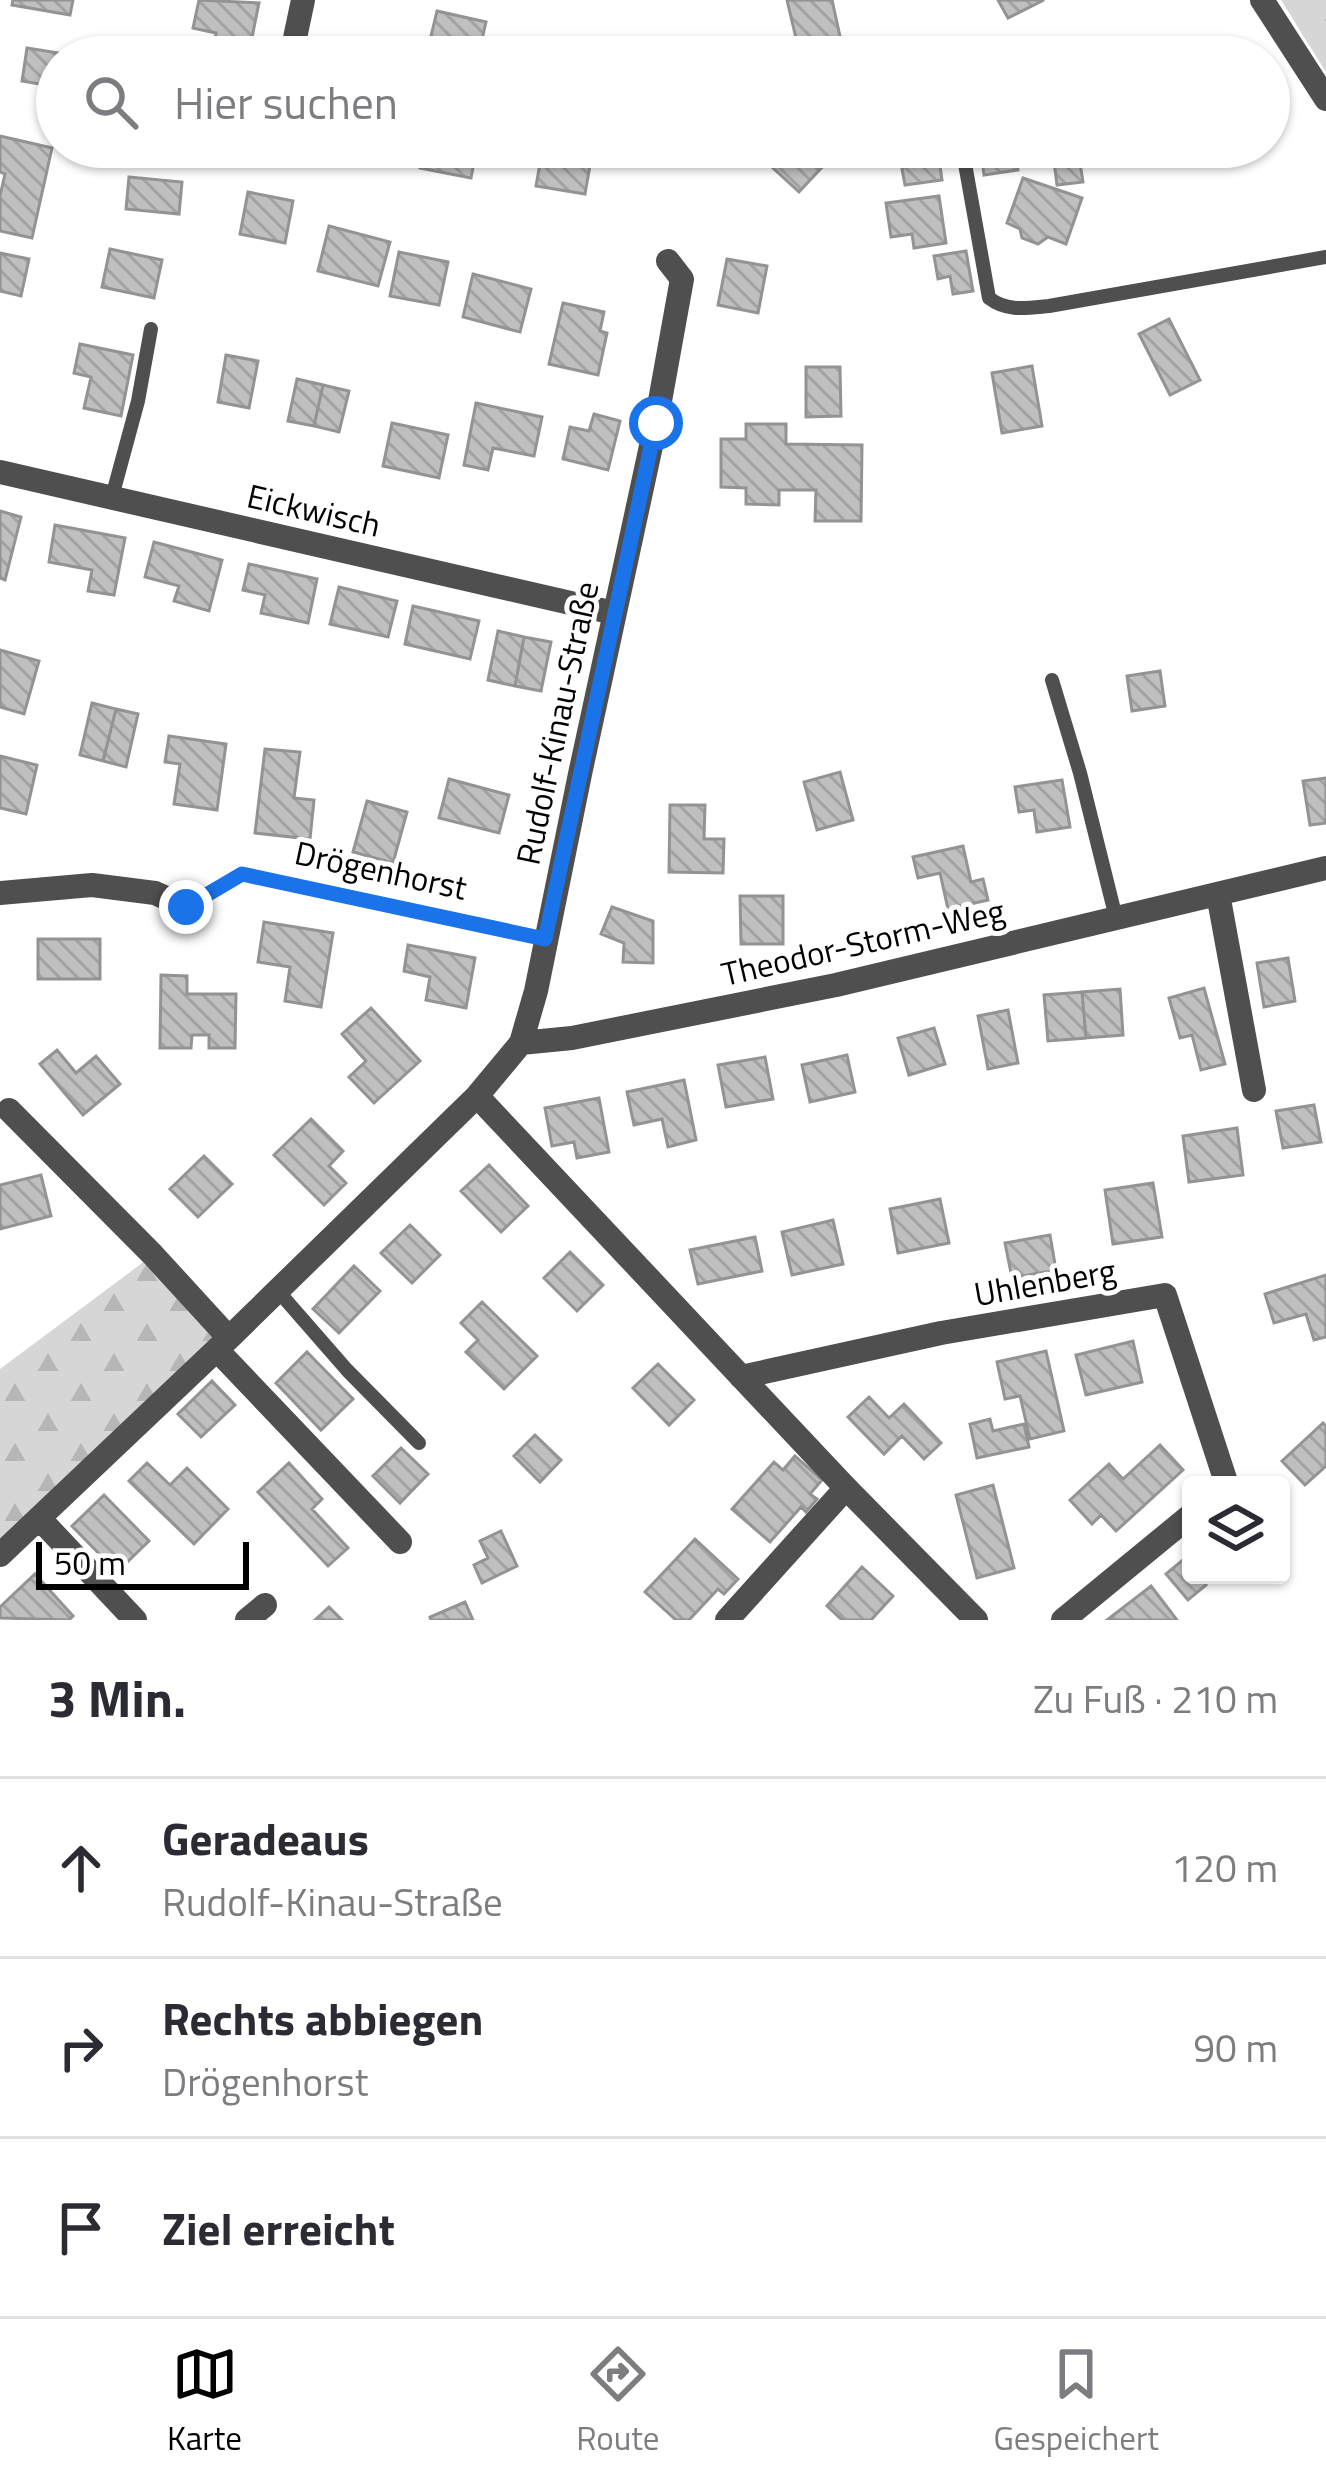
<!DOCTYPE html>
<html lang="de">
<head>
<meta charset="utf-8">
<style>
	body { margin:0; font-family:"Titillium Web",sans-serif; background:#f7f7f7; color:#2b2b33 }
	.controls { position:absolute; right:36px; bottom:36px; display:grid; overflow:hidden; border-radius:12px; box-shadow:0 3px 9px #0004 }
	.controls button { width:108px; height:108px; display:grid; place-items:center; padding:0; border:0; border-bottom:3px solid #e1e1e2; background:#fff; color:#2b2b33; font:60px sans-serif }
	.scale { position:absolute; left:36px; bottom:30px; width:213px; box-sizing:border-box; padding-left:12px; border:6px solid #000; border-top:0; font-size:33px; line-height:42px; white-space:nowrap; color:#000; -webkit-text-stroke:9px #fff; paint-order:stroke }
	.stop { position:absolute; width:36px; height:36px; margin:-27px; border:9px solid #1a73e8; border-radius:50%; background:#fff }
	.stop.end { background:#1a73e8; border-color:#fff; box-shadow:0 3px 12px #0008 }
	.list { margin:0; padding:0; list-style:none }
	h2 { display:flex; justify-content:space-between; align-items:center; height:156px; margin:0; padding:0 48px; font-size:51px }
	h2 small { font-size:39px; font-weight:400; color:#7c7c81 }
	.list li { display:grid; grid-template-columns:78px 1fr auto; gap:36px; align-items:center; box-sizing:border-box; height:180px; padding:0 48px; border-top:3px solid #e1e1e2 }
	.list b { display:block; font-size:45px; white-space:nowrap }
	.list p { margin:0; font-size:39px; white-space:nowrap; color:#7c7c81 }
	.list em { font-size:39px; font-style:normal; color:#7c7c81 }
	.icon { flex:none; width:66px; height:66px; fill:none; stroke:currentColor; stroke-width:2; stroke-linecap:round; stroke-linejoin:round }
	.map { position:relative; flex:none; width:1326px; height:1620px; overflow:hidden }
	.search { position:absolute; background:#fff; box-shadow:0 3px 9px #0004; left:36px; right:36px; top:36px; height:132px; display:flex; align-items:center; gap:30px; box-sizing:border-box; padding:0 42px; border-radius:66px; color:#7c7c81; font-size:45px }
	.sheet { height:696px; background:#fff }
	nav { display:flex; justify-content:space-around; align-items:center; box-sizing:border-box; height:168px; border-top:3px solid #e1e1e2; background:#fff; font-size:33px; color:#7c7c81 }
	nav a { display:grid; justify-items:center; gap:6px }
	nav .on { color:#000 }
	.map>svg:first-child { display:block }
	.forest { fill:url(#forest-firs) }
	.building { fill:url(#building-back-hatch); stroke:#939393; stroke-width:3 }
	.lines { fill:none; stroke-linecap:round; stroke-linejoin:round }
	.path { stroke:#717171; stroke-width:4.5; stroke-dasharray:3 6; stroke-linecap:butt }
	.lane { stroke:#4f4f4f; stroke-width:14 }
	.street { stroke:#4f4f4f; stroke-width:24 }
	.route { stroke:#1a73e8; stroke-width:15 }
	.labels { text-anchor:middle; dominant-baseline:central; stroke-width:10; stroke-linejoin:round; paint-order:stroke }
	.street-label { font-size:33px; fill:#000; stroke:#fff }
</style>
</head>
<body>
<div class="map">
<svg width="1326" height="1620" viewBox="0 0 1326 1620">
	<defs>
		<pattern id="forest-firs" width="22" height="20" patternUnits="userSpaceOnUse" patternTransform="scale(3)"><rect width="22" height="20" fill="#d6d6d6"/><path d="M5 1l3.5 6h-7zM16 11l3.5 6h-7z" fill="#b6b6b6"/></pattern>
		<pattern id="building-back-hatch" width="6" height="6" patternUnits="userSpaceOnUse" patternTransform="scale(3)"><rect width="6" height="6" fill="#bfbfbf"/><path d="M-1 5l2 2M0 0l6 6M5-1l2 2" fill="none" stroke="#a2a2a2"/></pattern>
	</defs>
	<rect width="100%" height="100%" fill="#fff"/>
	<path class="forest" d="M1281 0H1326V72Z
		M153 1255 229 1338 0 1555V1369Z"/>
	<path class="building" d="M13 0H73L70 15 12 5Z
		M199 0 259 3 248 57H211L216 33 193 28Z
		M787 0H832L841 41 799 51Z
		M998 0H1044L1008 18Z
		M437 11 486 22 478 57H426Z
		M1135 38 1154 57H1115Z
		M575 42 620 48 619 57H572Z
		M1034 45 1036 57H971V56Z
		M27 48 71 55 57 57V87L22 81Z
		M0 136 52 148 32 238 0 231V196L5 174 0 172Z
		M424 147H477L471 178 420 168Z
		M543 147 592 154 585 194 536 186Z
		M735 147H768L752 164Z
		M768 147H809L826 163 799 192 760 156Z
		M1000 147H1014L1018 170 984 175 981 150Z
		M938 152 942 180 905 185 902 169 909 162 915 161V155Z
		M1079 157 1083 182 1057 185 1054 161Z
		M129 177 182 182 179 214 126 209Z
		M1023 178 1082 198 1066 244 1048 237 1038 244 1022 238 1020 229 1007 223Z
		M248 192 293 201 285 243 240 234Z
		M939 196 946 243 914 248 912 234 891 237 886 203Z
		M329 226 390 242 378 286 318 271Z
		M110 249 162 260 154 298 102 287Z
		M966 251 973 291 953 294 950 276 938 279 934 256Z
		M399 252 448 262 439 305 390 296Z
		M0 253 29 259 21 296 0 291Z
		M727 259 767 266 758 313 718 305Z
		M473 274 531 289 520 332 463 317Z
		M563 303 604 312 600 331 607 333 598 375 549 364Z
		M1169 319 1200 380 1170 395 1139 334Z
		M80 344 133 355 121 416 84 408 91 377 74 373Z
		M226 355 258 361 249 408 218 402Z
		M1032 366 1042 426 1002 433 992 373Z
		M806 367H840L841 416 806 417Z
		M297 379 323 385 314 426 288 421Z
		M323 385 349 391 339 432 314 426Z
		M476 403 542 417 534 456 493 448 488 470 464 465Z
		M594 414 620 421 608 470 563 459 570 427 589 431Z
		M392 423 448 435 439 478 383 466Z
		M746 424H786V444L862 445 861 521H815L816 490H779V505L746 504V488L721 487V439H746Z
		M0 511 21 517 5 580 0 578Z
		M55 525 125 538 114 595 88 591 92 570 49 562Z
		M154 542 222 560 209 611 174 601 179 586 145 577Z
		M249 564 317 579 308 623 261 613 265 595 243 590Z
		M339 587 397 601 388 637 330 624Z
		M413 606 479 621 470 659 405 644Z
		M498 631 524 637 515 686 488 680Z
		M524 637 551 642 541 691 515 686Z
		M0 650 39 661 24 714 0 707Z
		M1160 671 1165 706 1132 711 1127 676Z
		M92 703 116 709 103 761 80 755Z
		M116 709 138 714 126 767 103 761Z
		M169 736 226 744 217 810 174 804 180 764 165 762Z
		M265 749 300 752 294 798 314 800 310 839 255 833Z
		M0 756 37 765 26 814 0 808Z
		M840 772 853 820 817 830 804 782Z
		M1326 778V823L1310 825 1303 781Z
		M449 779 509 795 499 833 439 818Z
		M1062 780 1070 827 1037 832 1034 810 1019 812 1015 787Z
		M367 801 407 812 393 863 353 852Z
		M670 805H705L704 839H724L723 873 669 872Z
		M963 846 971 882 983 879 988 900 948 909 940 873 918 878 913 857Z
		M740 896H783V944H741Z
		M612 907 653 921V963L623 962 624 943 601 934Z
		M264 922 333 933 321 1007 285 1001 290 967 258 962Z
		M38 939H100V979H38Z
		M408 945 475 958 466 1008 426 1000 430 977 404 971Z
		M1288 958 1295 1001 1264 1007 1257 963Z
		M161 975 187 976V994H236L235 1048H209V1035H192L191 1048H160Z
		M1204 988 1225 1064 1201 1070 1192 1035 1180 1038 1169 998Z
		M1120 989 1123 1035 1086 1038 1082 992Z
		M1082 992 1086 1038 1048 1041 1044 995Z
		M371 1008 420 1061 374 1103 349 1077 366 1061 342 1034Z
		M1008 1010 1018 1063 988 1069 978 1016Z
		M934 1028 945 1064 909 1075 898 1038Z
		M57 1050 76 1073 96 1056 120 1084 83 1115 40 1064Z
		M847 1055 855 1092 810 1102 802 1065Z
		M765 1057 773 1099 726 1107 718 1065Z
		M684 1080 696 1140 668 1147 662 1119 634 1125 627 1092Z
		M599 1098 609 1152 577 1158 574 1142 552 1146 545 1108Z
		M1314 1105 1321 1142 1283 1148 1276 1111Z
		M311 1119 343 1151 329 1166 346 1183 324 1205 274 1155Z
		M1237 1128 1243 1175 1189 1182 1183 1136Z
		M204 1156 232 1184 198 1217 170 1189Z
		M489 1165 528 1206 501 1232 461 1191Z
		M41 1175 51 1216 0 1229V1185Z
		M1153 1183 1162 1237 1113 1244 1105 1190Z
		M940 1199 949 1243 898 1253 890 1209Z
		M833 1220 843 1264 792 1275 782 1232Z
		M410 1225 440 1255 412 1283 381 1253Z
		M1050 1235 1056 1270 1012 1278 1005 1243Z
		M755 1237 762 1271 698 1284 690 1250Z
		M570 1252 603 1285 577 1311 544 1278Z
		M354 1266 380 1291 339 1333 313 1309Z
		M1326 1275V1337L1314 1340 1306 1314 1274 1323 1265 1294Z
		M482 1302 537 1356 504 1389 466 1352 478 1340 461 1323Z
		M1133 1341 1142 1382 1086 1395 1076 1355Z
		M1046 1351 1064 1431 1030 1439 1020 1396 1005 1399 997 1362Z
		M307 1352 353 1399 321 1430 276 1383Z
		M658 1364 694 1400 669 1425 633 1388Z
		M212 1381 235 1405 201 1437 178 1414Z
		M869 1397 889 1418 904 1404 941 1443 924 1459 902 1436 884 1454 848 1417Z
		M990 1419 993 1431 1024 1424 1029 1447 977 1458 970 1424Z
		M1323 1423 1326 1426V1466L1305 1485 1282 1461Z
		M535 1435 561 1460 540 1482 514 1456Z
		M1160 1445 1183 1470 1116 1531 1101 1515 1092 1524 1070 1500 1109 1464 1123 1479Z
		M401 1448 428 1474 400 1503 373 1476Z
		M795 1456 822 1480 810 1494 817 1499 806 1512 801 1507 770 1542 732 1509 774 1462 783 1470Z
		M147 1463 170 1485 187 1468 228 1509 194 1544 129 1481Z
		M289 1463 322 1499 312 1509 348 1548 328 1566 258 1492Z
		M993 1485 1014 1568 977 1578 956 1495Z
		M104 1495 149 1541 117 1572 72 1526Z
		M501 1531 517 1566 482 1583 474 1565 488 1558 480 1541Z
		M695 1539 738 1579 724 1594 718 1589 689 1620H676L645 1592Z
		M1184 1559 1191 1567V1575H1198L1206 1585 1188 1600 1166 1574Z
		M862 1567 893 1596 871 1620H842L827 1606Z
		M35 1574 73 1616 69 1620 0 1618V1607Z
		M1151 1586 1177 1620H1107Z
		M465 1602 473 1620H431L430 1617Z
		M329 1607 342 1620H315Z"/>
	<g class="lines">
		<path class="path" d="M206 895 241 874 519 933"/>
		<path class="lane" d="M962 147 989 298C1007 312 1027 308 1049 306L1326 257
			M112 497 138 401 151 329
			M1052 680 1080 773 1116 918
			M278 1291 347 1370 419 1443"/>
		<path class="street" d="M1262 0 1326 99
			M291 57 303 0
			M0 472 614 613
			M0 893 92 885 155 893 186 907
			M1218 894 1254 1090
			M521 1043 572 1038 836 985 1326 868
			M477 1096 846 1488 976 1620
			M9 1110 153 1255 229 1338
			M217 1350 400 1542
			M741 1377 941 1333 1165 1295 1227 1485
			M39 1518 135 1620
			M0 1555 229 1338 477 1096 521 1043 536 991 580 774 656 423 682 279 668 261
			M247 1620 265 1605
			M727 1620 846 1488
			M1063 1620 1191 1515"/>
	</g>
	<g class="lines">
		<path class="route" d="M186 907 242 874 545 939 656 423"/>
	</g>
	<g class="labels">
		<g class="street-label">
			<text transform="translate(314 510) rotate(13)">Eickwisch</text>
			<text transform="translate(557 723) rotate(-78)">Rudolf-Kinau-Straße</text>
			<text transform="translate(381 870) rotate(12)">Drögenhorst</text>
			<text transform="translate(863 942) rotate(-13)">Theodor-Storm-Weg</text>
			<text transform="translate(1045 1282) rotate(-10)">Uhlenberg</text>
		</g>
	</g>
</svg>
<div class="controls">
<button><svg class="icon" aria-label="layers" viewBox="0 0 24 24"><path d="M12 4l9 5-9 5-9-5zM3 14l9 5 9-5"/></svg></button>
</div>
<div class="scale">50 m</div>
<div class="stop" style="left:656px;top:423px"></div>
<div class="stop end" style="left:186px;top:907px"></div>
<div class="search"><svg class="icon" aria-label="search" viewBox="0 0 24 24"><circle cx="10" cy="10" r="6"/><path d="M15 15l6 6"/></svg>Hier suchen</div>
</div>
<section class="sheet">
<h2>3 Min.<small>Zu Fuß · 210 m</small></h2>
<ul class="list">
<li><svg class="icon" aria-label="ahead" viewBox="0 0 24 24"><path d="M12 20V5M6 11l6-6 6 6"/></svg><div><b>Geradeaus</b><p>Rudolf-Kinau-Straße</p></div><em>120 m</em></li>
<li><svg class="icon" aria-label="right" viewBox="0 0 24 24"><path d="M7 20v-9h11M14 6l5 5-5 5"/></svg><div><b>Rechts abbiegen</b><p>Drögenhorst</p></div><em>90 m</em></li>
<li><svg class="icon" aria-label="arrive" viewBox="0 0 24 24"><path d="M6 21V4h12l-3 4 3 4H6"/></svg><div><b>Ziel erreicht</b></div></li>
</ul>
</section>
<nav>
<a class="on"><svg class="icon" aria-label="map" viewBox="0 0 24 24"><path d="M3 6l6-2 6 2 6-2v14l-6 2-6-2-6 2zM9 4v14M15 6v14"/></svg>Karte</a>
<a><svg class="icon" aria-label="directions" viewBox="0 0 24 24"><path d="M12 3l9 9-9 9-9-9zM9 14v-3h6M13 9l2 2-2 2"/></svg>Route</a>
<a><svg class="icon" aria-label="saved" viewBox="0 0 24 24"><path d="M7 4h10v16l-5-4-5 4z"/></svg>Gespeichert</a>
</nav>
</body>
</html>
